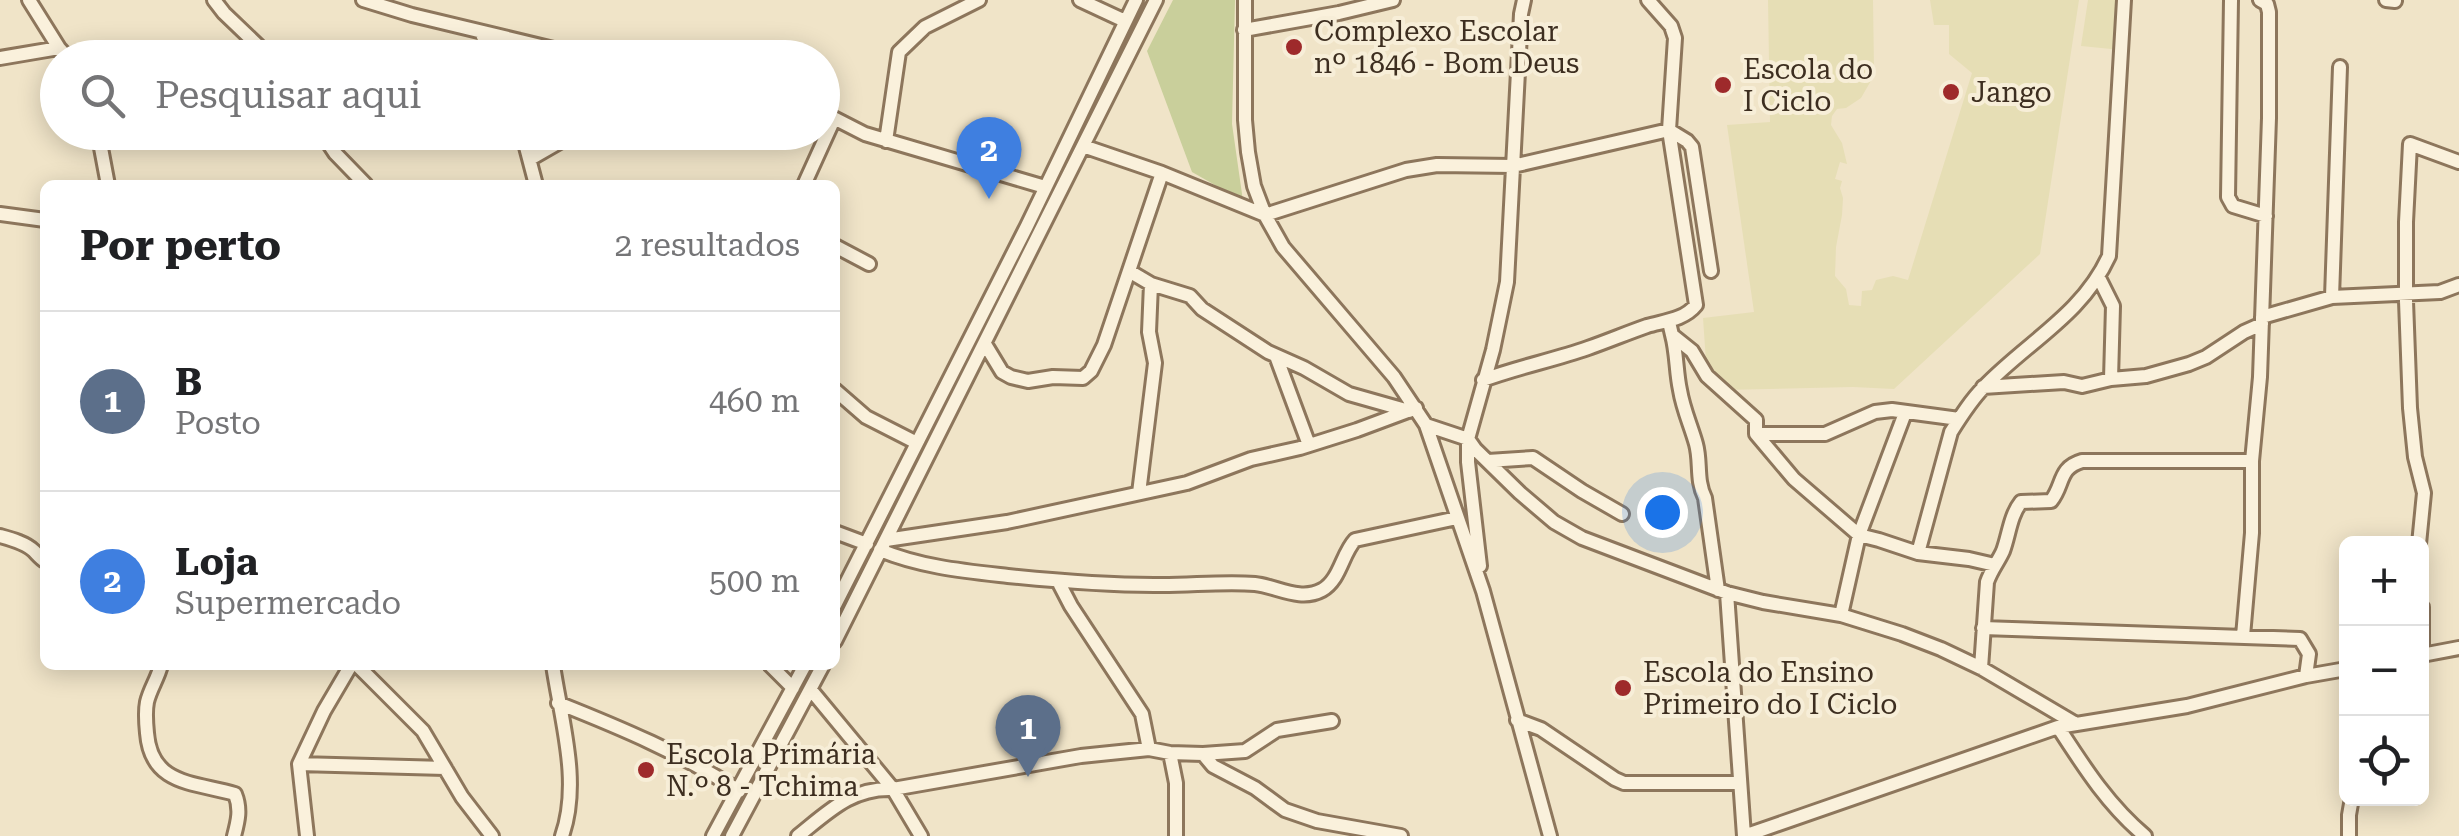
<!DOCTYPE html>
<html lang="pt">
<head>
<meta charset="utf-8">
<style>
	body { margin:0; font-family:"Roboto Serif",serif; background:#f6f6f6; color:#202124 }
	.controls { position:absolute; right:30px; bottom:30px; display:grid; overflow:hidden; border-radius:15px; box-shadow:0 5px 25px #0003 }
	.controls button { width:90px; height:90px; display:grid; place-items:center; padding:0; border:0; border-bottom:2px solid #e0e0e0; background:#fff; color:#202124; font:50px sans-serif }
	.you { position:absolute; left:1662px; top:512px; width:35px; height:35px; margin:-25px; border:8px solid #fff; border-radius:50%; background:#1a73e8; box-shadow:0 0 0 15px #1a73e833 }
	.badge { display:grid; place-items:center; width:65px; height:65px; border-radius:50%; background:#9e2a2b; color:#fff; font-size:32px; font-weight:700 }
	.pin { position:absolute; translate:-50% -82px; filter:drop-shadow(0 2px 5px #0008) }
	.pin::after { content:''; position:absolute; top:52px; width:35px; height:30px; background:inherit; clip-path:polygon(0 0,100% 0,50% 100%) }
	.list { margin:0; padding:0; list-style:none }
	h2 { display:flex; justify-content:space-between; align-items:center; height:130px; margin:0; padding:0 40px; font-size:42px }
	h2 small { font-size:32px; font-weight:400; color:#757577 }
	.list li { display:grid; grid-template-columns:65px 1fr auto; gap:30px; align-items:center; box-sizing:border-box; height:180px; padding:0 40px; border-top:2px solid #e0e0e0 }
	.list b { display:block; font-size:38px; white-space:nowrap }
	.list p { margin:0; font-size:32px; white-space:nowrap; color:#757577 }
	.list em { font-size:32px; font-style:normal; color:#757577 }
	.icon { flex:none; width:55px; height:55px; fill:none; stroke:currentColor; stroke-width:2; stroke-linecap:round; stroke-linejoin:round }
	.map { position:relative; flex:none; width:2459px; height:836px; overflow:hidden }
	.search { position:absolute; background:#fff; box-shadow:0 5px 25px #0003; left:40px; top:40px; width:800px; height:110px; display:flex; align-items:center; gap:25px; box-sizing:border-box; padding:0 35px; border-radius:55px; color:#757577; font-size:38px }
	.panel { position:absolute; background:#fff; box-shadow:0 5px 25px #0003; left:40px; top:180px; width:800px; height:490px; border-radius:15px }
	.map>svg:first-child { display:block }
	.farmland { fill:#e6deb5 }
	.green { fill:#c9cf9b }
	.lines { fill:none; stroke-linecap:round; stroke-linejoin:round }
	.minor-casing { stroke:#8d765c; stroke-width:18 }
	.minor { stroke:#faf1dc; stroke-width:12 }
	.poi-dot { fill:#9e2a2b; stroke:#f7eed8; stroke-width:4 }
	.labels { text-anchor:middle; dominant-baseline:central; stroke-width:8; stroke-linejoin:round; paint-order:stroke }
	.poi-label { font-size:28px; fill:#3d2e20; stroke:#f7eed8; text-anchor:start }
</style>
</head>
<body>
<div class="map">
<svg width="2459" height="836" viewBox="0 0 2459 836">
	<rect width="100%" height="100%" fill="#f0e4c8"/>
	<path class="farmland" d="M1768 0H1873L1874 70 1872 79 1861 98 1846 108 1837 109 1832 116 1831 125 1842 143 1847 164 1840 162 1835 179 1842 181 1840 188 1843 198 1842 215 1836 247 1835 276 1846 289 1849 305 1861 306 1862 291 1872 290 1876 280 1893 276 1908 280 1972 73 1949 54V25H1934L1930 0H2079L2040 254 1894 389 1853 387 1722 390 1707 376 1703 318 1754 312 1727 125 1770 122Z
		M2088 0H2124L2121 50 2081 46Z"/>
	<path class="green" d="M1173 0H1235L1232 124 1243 201 1192 172 1147 51Z"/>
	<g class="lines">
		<g class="minor-casing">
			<path id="minor" d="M29 0 59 48 68 58
				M214 0 224 13 271 58
				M363 0 412 15 591 58
				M1080 0 1125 21
				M1245 0V120L1248 152 1254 186 1265 215 1283 247 1394 377 1426 425 1483 591 1550 836
				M2231 0 2228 197 2233 206 2266 216
				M2386 0 2395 1
				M1244 30 1339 13 1393 0
				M481 32 492 58
				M0 58 59 48
				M822 112 865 134 1045 187
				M98 132 108 185
				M321 132 335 153 366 185
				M522 132 536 185
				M657 132 683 140 692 137 694 132
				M886 141 899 52 925 27 979 0
				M1083 146 1162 173 1265 215 1406 170 1437 165 1513 166 1669 130 1687 141 1692 147 1711 271
				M530 159 570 136 587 132
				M804 185 834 119
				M0 214 45 220
				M835 246 869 264
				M1129 271 1151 284 1190 296 1202 309 1268 352 1304 368 1349 394 1409 411
				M2099 278 2113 306 2111 379
				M2332 297 2340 67
				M2262 317 2332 297 2440 292 2459 285
				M1669 322 1672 335 1692 351 1707 376 1756 420V434L1794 479 1859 535 1879 540 1918 553 1969 559 1995 565
				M1672 335C1677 353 1676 372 1680 390 1683 409 1691 426 1696 444 1701 462 1696 480 1705 498L1718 590
				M985 344 1002 372 1011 377 1028 381 1053 377 1083 378 1091 371 1104 345 1162 173
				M1276 356 1309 445
				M1483 380C1518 367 1554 360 1588 348 1608 341 1627 333 1647 326 1664 321 1684 320 1696 305L1669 130 1675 38 1671 26 1648 0
				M1983 387 2064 382 2082 386 2111 379 2146 376 2189 364 2206 357 2244 332 2262 324
				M835 390 866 417 917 443
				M1426 425 1468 439 1475 449 1520 493 1554 522 1582 538 1727 593 1763 602 1841 615 1902 634 1941 649 1981 668 2076 724
				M1756 434H1825L1875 412 1892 410 1959 419
				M1488 461 1533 458 1582 491 1622 514
				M1139 493 1155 363 1149 332 1151 284
				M835 532 867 544
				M0 536C11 539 26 543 34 551 38 555 41 559 45 561
				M886 540 1007 522 1187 483 1251 459 1300 448 1357 430 1416 408
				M2419 544 2424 493 2415 457 2410 408 2406 301V222L2410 144 2459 162
				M880 550C921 567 964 571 1008 576 1057 581 1106 585 1154 585 1187 586 1222 581 1255 584 1276 586 1300 602 1322 590 1340 580 1342 554 1355 540L1457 518
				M1918 553 1951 432C1961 416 1971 400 1984 387 2027 342 2082 315 2109 256L2124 0
				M1480 566 1468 462V439L1493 350 1507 282 1521 14 1524 0
				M1058 581 1071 606 1142 714 1149 749
				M1727 593 1744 836
				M835 605 1027 226 1136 0
				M2422 607V655
				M1841 615 1859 535 1905 413
				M1983 628 2300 639 2309 654 2306 676
				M2243 636 2252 533V461L2260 377 2269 118V12L2267 4 2260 0
				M835 641 1156 0
				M2422 655 2459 648
				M161 665C158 678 150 689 147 702 145 712 146 723 147 733 151 786 195 782 235 794 241 809 238 821 234 836
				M357 665 423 731 462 797 492 836
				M553 665C561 720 581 782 562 836
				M770 665 793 688
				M1981 668 1987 582C1991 570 1998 562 2003 551 2009 535 2010 516 2021 502L2051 501C2064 485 2058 468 2082 461H2252
				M811 690 893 789 921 836
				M558 703C621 728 683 754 739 791
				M1517 720 1541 729 1615 779 1624 783H1740
				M2058 727C2084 767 2108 805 2145 836
				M1170 753 1176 783V836
				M1203 754 1213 766 1255 788 1285 810 1317 821 1401 836
				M299 764 445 768
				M307 836 299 764 324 711 351 665
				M713 836 805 665
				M732 836 823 665
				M798 836C828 812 852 787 893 789L1081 756 1149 749 1170 753 1203 754 1245 751 1277 730 1332 721
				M1744 836 2058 727 2187 706 2306 676 2346 669
				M2349 836V815L2352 798"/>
		</g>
		<use href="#minor" class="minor"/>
	</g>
	<g class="poi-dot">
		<circle cx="1294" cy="47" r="10"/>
		<circle cx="1723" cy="85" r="10"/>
		<circle cx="1951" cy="92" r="10"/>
		<circle cx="1623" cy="688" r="10"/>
		<circle cx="646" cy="770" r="10"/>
	</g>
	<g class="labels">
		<g class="poi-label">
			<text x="1314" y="31">Complexo Escolar<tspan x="1314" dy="32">nº 1846 - Bom Deus</tspan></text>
			<text x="1743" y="69">Escola do<tspan x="1743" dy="32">I Ciclo</tspan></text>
			<text x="1971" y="92">Jango</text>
			<text x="1643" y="672">Escola do Ensino<tspan x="1643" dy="32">Primeiro do I Ciclo</tspan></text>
			<text x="666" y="754">Escola Primária<tspan x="666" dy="32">N.º 8 - Tchima</tspan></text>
		</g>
	</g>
</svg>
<div class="controls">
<button>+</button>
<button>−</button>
<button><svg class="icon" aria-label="locate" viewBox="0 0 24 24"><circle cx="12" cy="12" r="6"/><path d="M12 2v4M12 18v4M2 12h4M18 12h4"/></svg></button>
</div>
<div class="you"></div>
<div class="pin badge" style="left:1028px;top:777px;background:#5c6f8a">1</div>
<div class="pin badge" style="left:989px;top:199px;background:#3f7fe0">2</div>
<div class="search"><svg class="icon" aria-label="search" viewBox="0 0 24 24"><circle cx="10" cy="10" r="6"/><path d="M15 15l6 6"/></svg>Pesquisar aqui</div>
<section class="panel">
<h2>Por perto<small>2 resultados</small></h2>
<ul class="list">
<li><span class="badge" style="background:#5c6f8a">1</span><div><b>B</b><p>Posto</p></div><em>460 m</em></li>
<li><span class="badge" style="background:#3f7fe0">2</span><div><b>Loja</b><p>Supermercado</p></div><em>500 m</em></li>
</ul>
</section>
</div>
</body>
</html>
